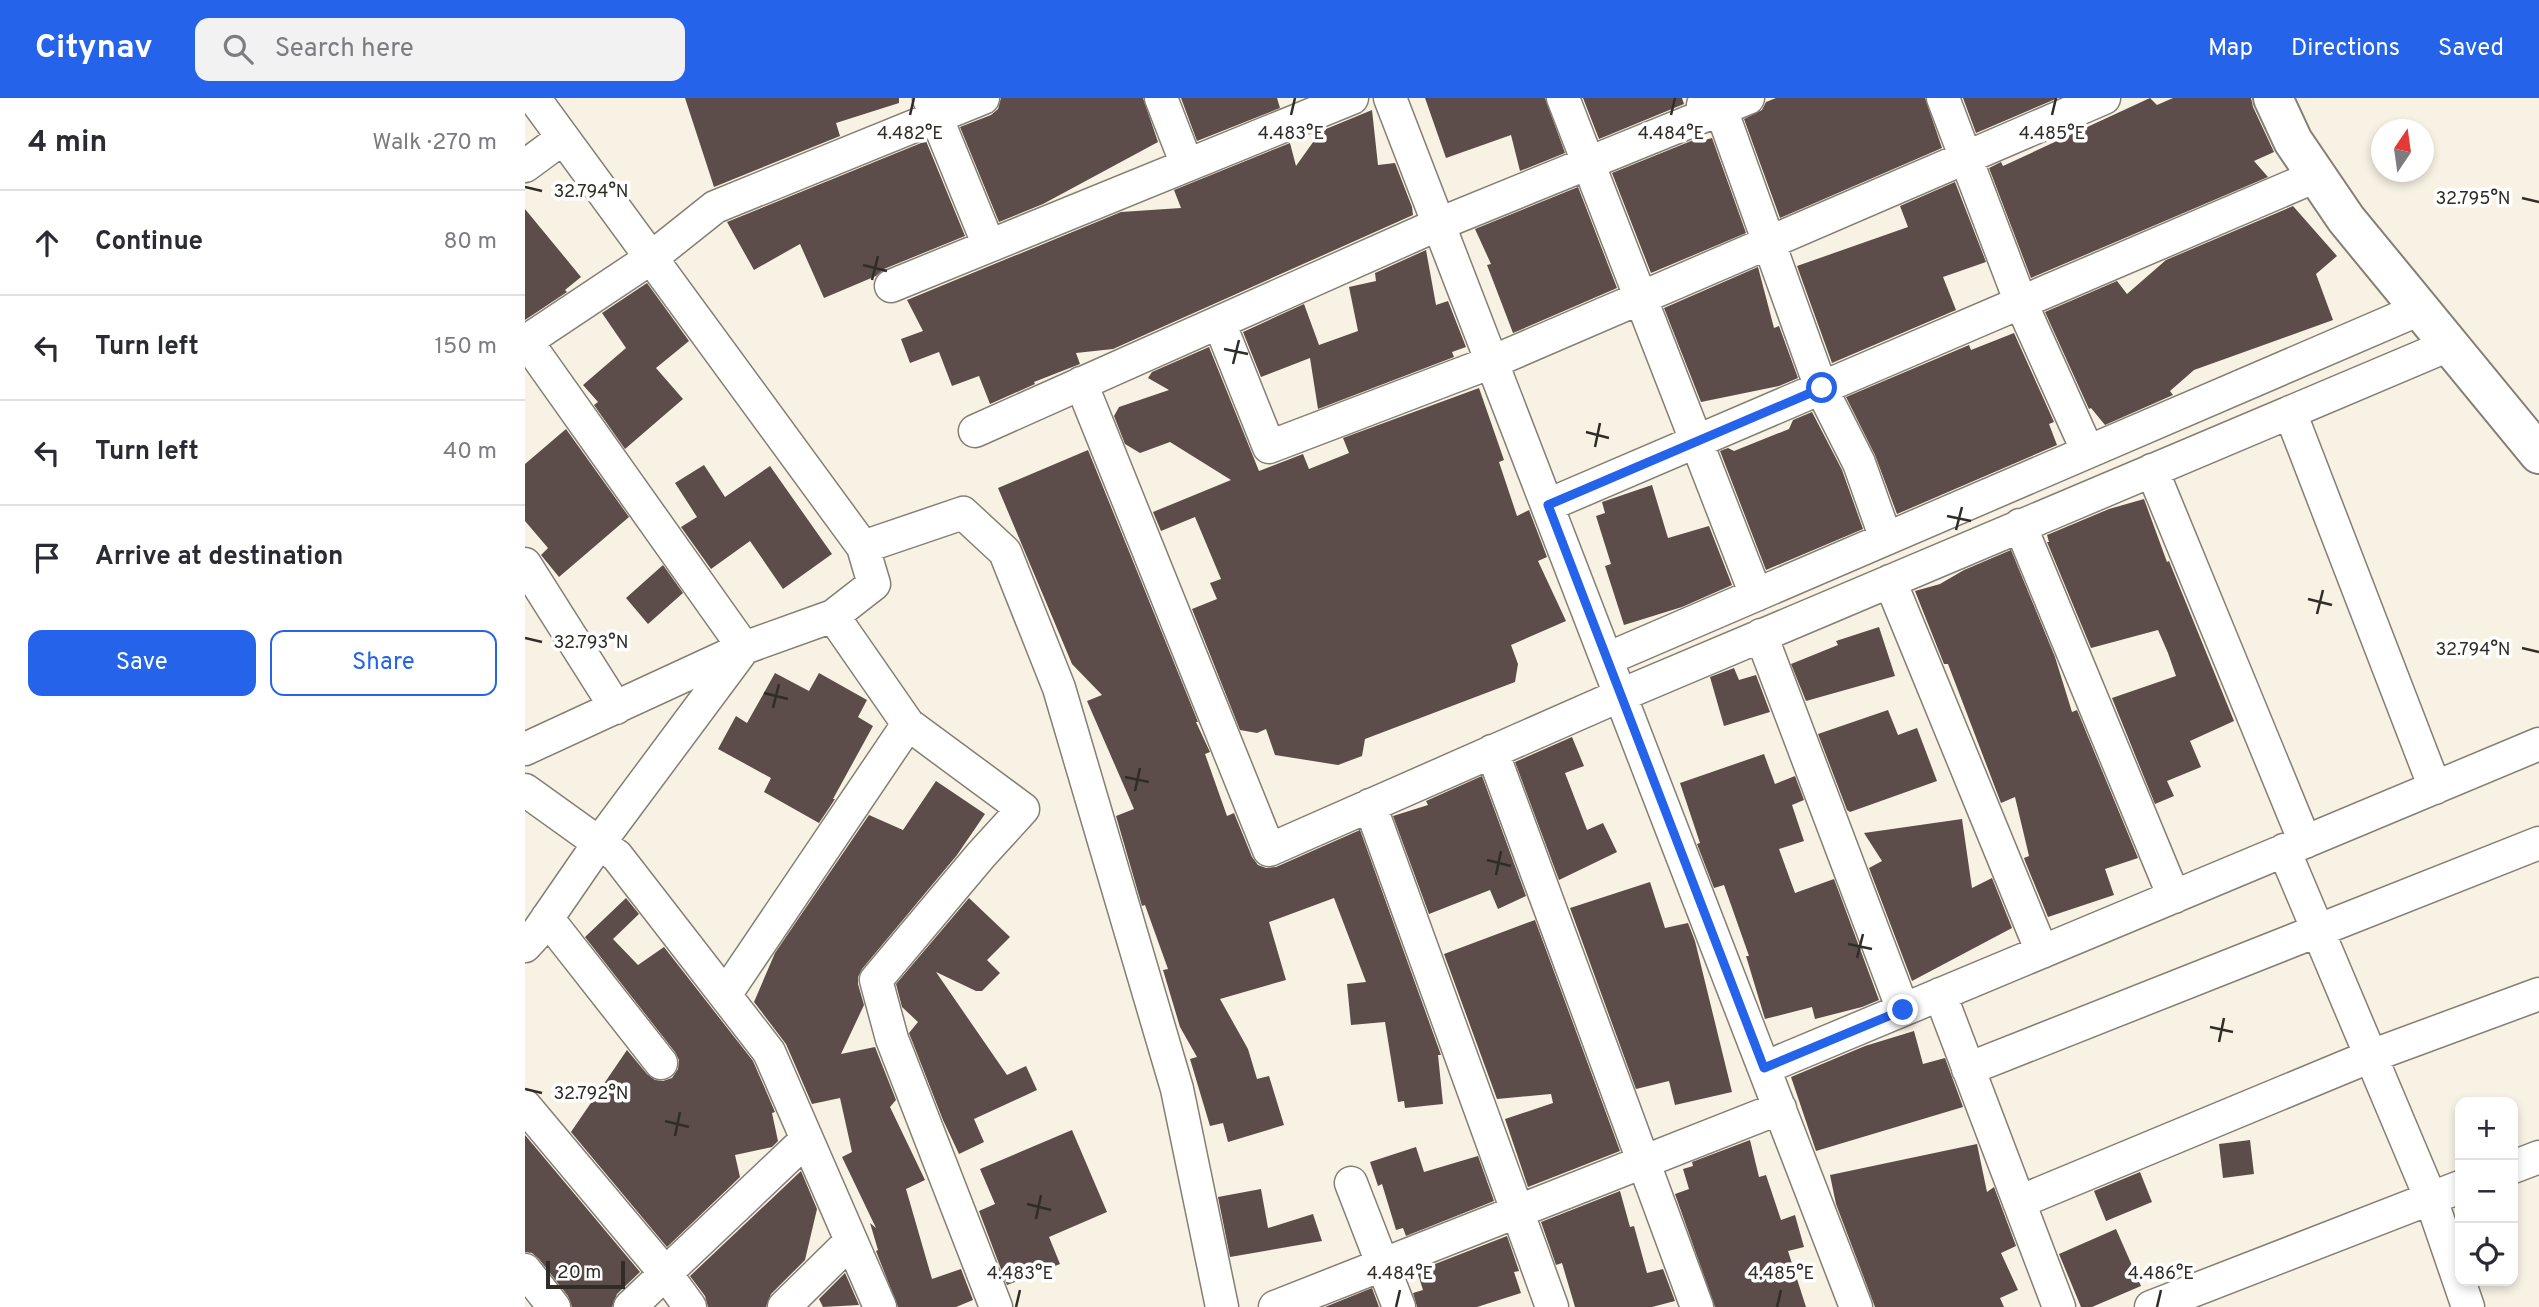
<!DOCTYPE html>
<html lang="en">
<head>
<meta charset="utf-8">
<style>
	body { margin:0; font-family:Overpass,sans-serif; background:#f2f2f3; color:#2b2b33 }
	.controls { position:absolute; right:21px; bottom:21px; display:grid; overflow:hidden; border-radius:14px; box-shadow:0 4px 10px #0003 }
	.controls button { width:63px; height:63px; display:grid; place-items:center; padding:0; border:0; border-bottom:2px solid #e1e1e2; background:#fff; color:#2b2b33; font:35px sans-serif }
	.compass { position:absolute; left:1846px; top:21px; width:63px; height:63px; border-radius:50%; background:#fff; box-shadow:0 4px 10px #0003; rotate:13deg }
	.scale { position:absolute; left:21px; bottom:18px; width:79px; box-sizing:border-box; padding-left:7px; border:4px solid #302d28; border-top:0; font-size:19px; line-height:24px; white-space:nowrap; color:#302d28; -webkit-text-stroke:5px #fff; paint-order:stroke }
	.stop { position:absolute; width:21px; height:21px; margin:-16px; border:5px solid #2563eb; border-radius:50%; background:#fff }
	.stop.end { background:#2563eb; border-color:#fff; box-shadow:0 2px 7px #0008 }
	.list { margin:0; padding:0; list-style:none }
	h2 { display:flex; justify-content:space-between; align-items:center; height:91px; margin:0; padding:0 28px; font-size:30px }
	h2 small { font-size:23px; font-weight:400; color:#7c7c81 }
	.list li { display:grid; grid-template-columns:46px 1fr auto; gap:21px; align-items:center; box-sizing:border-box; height:105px; padding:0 28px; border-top:2px solid #e1e1e2 }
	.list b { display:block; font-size:26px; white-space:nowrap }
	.list em { font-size:23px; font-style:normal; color:#7c7c81 }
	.actions { display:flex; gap:14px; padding:21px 28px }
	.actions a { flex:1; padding:16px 0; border:2px solid #2563eb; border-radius:14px; text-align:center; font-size:24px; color:#2563eb }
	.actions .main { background:#2563eb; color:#fff }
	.icon { flex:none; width:38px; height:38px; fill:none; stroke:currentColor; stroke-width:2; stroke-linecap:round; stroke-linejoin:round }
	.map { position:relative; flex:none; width:2014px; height:1209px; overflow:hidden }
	header { display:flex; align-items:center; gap:42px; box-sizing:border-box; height:98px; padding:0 35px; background:#2563eb; color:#fff }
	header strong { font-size:33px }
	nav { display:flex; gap:38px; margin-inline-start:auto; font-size:24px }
	.search { width:490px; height:63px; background:#f2f2f3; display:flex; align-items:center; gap:18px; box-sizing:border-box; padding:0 24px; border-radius:14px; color:#7c7c81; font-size:26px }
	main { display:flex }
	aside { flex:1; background:#fff }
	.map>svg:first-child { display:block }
	.building { fill:#5c4d4b }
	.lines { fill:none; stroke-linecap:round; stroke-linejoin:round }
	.minor-casing { stroke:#847f72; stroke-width:35 }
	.tertiary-casing { stroke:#847f72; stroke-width:42 }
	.minor { stroke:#fff; stroke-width:32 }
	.tertiary { stroke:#fff; stroke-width:38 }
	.route { stroke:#2563eb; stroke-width:9 }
	.ticks { fill:none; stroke:#302d28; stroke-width:2.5 }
	.ticks-label { font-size:18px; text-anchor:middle; fill:#302d28; stroke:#fff; stroke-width:7; stroke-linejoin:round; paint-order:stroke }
</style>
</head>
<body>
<header>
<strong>Citynav</strong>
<div class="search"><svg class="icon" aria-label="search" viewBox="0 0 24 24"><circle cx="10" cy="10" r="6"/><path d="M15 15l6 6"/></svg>Search here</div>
<nav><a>Map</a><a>Directions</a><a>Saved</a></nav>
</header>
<main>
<aside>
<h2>4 min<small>Walk · 270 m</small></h2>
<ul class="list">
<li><svg class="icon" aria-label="ahead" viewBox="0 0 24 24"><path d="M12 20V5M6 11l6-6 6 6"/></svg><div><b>Continue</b></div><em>80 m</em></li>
<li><svg class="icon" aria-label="left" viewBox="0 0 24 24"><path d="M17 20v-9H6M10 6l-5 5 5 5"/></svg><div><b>Turn left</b></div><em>150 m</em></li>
<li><svg class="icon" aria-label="left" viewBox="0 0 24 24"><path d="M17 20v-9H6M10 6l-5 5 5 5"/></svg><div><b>Turn left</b></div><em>40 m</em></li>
<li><svg class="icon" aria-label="arrive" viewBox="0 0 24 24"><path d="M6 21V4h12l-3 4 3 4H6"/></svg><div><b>Arrive at destination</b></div></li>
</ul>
<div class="actions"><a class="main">Save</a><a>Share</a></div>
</aside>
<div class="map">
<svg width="2014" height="1209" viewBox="0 0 2014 1209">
	<rect width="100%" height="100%" fill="#f7f2e3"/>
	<path class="building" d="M160 0H374V5L311 25 315 38 189 89Z
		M476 0H618L633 44 518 106 474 124 435 29 466 17 473 11Z
		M656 0H752L755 10 672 43Z
		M900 0H1020L1040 55 995 73 986 37 921 60Z
		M1058 0H1157L1159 6 1074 41Z
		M1251 0H1400L1417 50 1255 120 1219 21 1237 12 1241 4Z
		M1438 0H1533L1451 35Z
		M1625 0 1632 7 1648 0H1726L1728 9 1749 54 1729 63 1743 79 1506 180 1464 70 1476 64 1478 68Z
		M847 12 853 67 870 65 887 109 888 117 588 251 551 255 555 266 509 284 510 286 465 306 454 278 427 288 414 254 385 265 376 241 398 233 382 202 596 114 656 110 649 92 765 45 771 68 796 33Z
		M1187 40 1221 135 1126 175 1087 75 1171 41 1172 44Z
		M401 43 440 138 359 171 351 178 299 200 275 146 229 172 202 124Z
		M1430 84 1461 164 1418 179 1431 212 1307 265 1272 168 1383 129 1375 108Z
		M1053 89 1092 190 988 235 962 167 966 166 950 131Z
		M1768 108 1812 158 1791 176 1808 222 1669 272 1645 293 1648 297 1580 327 1566 310 1564 311 1520 214 1592 183 1602 196 1641 162Z
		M0 111 56 179 40 192 42 194 0 222Z
		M901 152 911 207 923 203 941 249 927 254 929 259 793 311 785 260 736 279 718 234 779 206 794 247 833 233 824 189 851 183 850 175Z
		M1233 169 1249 230 1254 228 1273 280 1254 288 1176 304 1139 210Z
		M122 185 164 243 131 270 158 301 100 351 69 307 73 304 58 287 101 250 77 215Z
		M1489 235 1529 324 1524 326 1532 347 1372 416 1350 357 1321 299 1444 247 1446 252Z
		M684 249 734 373 778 356 784 371 824 355 818 340 954 290 979 362 974 364 992 418 1004 412 1022 459 1013 463 1041 523 986 547 993 566 990 584 840 641 837 658 813 667 750 657 741 631 732 635 715 632 667 511 692 501 685 485 696 481 670 419 636 433 628 414 706 382 645 344 615 355 600 346 589 318 594 309 644 292 623 280 627 274Z
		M1287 314 1317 372 1338 431 1241 472 1195 353 1203 350 1209 353 1264 331 1268 322Z
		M41 331 104 419 34 479 16 457 23 450 0 423V366Z
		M563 352 673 624H671L685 654 680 656 702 718 709 715 727 759 733 767 741 770 751 769 835 732 916 957H913L918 1006 880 1010 879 1003 873 1004 860 924 826 927 822 886 841 884 809 800 744 824 761 882 695 901 723 951 732 981 744 978 759 1027 703 1044 698 1025 685 1028 665 961 672 959 655 929 638 872 643 871 620 807 617 808 591 718 609 711 562 603 577 597 547 566 473 390Z
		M179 367 200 399 245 368 307 456 258 491 225 443 186 471 156 429 172 419 150 385Z
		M1127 387 1143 440 1184 428 1207 487 1157 509 1099 527 1080 468 1086 466 1071 418 1080 415 1077 404Z
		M1619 401 1642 464 1644 463 1709 623 1665 643 1676 669 1642 683 1649 698 1630 706 1587 600 1651 578 1643 555 1633 532 1566 550 1522 444H1524L1522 437 1584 411Z
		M1486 452 1530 559 1547 614 1552 612 1613 760 1580 771 1589 797 1523 819 1500 763 1499 760 1504 758 1490 699 1476 705 1423 566H1419L1390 493 1415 486 1439 472Z
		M138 467 158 495 123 526 101 500Z
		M1354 529 1370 578 1281 603 1266 566 1313 547 1311 543Z
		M1209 570 1214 582 1231 577 1245 614 1199 628 1185 579Z
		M250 575 284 593 294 575 342 602 333 619 348 628 308 701H310L294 725 239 694 246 680 193 651 211 618 222 625Z
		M1363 612 1373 637 1392 630 1412 683 1325 714 1322 712 1293 636Z
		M1047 639 1059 668 1040 675 1062 732 1078 725 1092 754 1034 782 990 664Z
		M1239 656 1250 686 1270 678 1279 702 1267 707 1279 743 1254 751 1270 795 1309 781 1354 902 1337 909 1290 921 1287 909 1240 921 1221 858H1224L1199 787 1189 790 1172 746 1175 745 1155 685Z
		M957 678 1001 798 973 811 965 792 904 816 868 718 903 707 901 703Z
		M411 683 460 716 432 757 337 871 333 879V886L339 907 316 956 350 949 371 1002 365 1009 400 1082 381 1091 407 1181 436 1171 448 1202 431 1209H373L351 1153 353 1152 345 1125 351 1130 317 1059 327 1054 315 1000 287 1006 261 946 229 904 250 855 344 717 378 732Z
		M1437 721 1447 790 1467 780 1487 830 1387 883 1344 770 1357 763 1339 735Z
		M1125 784 1140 830 1163 825 1170 843 1207 994 1150 1007 1144 983 1111 991 1045 810Z
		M101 800 114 816 88 841 113 867 139 849 228 963 250 1014 247 1015 253 1043 247 1049 210 1057 215 1079 142 1149 46 1034 102 952 122 976 130 982 138 983 147 980 153 971 154 962 150 954 60 839Z
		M444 800 485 839 462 862 475 875 457 893H451L411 874 482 977 501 968 512 992 449 1021 459 1044 434 1056 418 1022 384 935 393 924 377 909 371 886Z
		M1010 822 1095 1053 1003 1089 980 1021 1028 1005 1026 996 972 1001 919 856Z
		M1389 933 1398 966 1420 960 1438 1009 1291 1053 1266 979 1340 948Z
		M547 1032 582 1114 524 1139 535 1166 482 1187 454 1113 470 1106 455 1071Z
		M0 1037 115 1174 92 1196 87 1209H47L43 1198 14 1161 7 1155 0 1154Z
		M1225 1042 1234 1079 1241 1077 1256 1122 1270 1117 1279 1149 1263 1153 1281 1209H1190L1150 1096 1164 1091 1158 1071 1168 1068 1167 1064Z
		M1725 1042 1729 1076 1698 1080 1694 1046Z
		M1452 1046 1462 1094 1469 1089 1491 1148 1476 1155 1493 1192 1475 1200 1479 1209H1350L1311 1106 1305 1077Z
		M891 1049 899 1074 953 1058 969 1103 881 1138 878 1130 871 1132 857 1086 853 1088 845 1064Z
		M276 1073 292 1111 280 1162 246 1196 241 1209H183L180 1198 165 1178Z
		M1615 1074 1627 1104 1581 1123 1569 1093Z
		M736 1091 743 1130 788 1116 797 1143 705 1159 693 1099Z
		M1095 1093 1105 1129 1109 1128 1122 1175 1138 1171 1150 1203 1127 1209H1050L1037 1165 1031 1167 1016 1124Z
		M1591 1131 1616 1188 1567 1209H1556L1534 1156Z
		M982 1138 994 1173 989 1174 996 1195 952 1209H892L888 1195 898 1192 892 1173Z
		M320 1175 334 1207 298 1209 294 1201Z
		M847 1190 854 1209H800Z"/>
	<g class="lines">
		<g class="minor-casing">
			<path id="minor" d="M9 0 338 449
				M636 0 662 67
				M865 0 1331 1209
				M1038 0 1231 497
				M1418 0 1496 205 1563 354
				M404 1 464 148
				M1178 7 1184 4 1196 11 1296 290 1334 365 1361 441
				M0 68 38 40
				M366 188 827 0
				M694 224 744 349 967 264 1579 0
				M0 241 219 550 74 745 12 835 0 848
				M0 244 126 160 190 109 458 0
				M556 285 744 752 1096 597 1924 247
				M1765 314 1910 690
				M450 333 914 126 1223 0
				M1627 372 1780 744
				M1023 407 1791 78
				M1495 427 1649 799
				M0 466 91 610
				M1365 483 1517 854
				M1236 537 1378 912
				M1082 561 1895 211
				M0 651 219 550 308 518
				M967 653 1172 1209
				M0 692 92 758 244 954 355 1209
				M845 707 1027 1209
				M1759 752 1906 1101 1943 1209
				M22 820 136 965
				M1415 896 1534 1209
				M200 897 383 626
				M1239 970 2014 646
				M1443 971 2014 745
				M0 1008 141 1176 165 1209
				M1988 1069 2014 1059
				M826 1085 874 1209
				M1494 1104 1846 958 2014 896
				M0 1172 29 1209
				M105 1209 281 1042
				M259 1209 326 1143
				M471 1209 367 941 351 882 456 757 498 711 383 626 308 518 349 486 338 449 438 415 480 454 534 590 652 991 697 1209
				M750 1209 1255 1010
				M1626 1209 1935 1089"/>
		</g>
		<g class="tertiary-casing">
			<path id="tertiary" d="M1748 0 1768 43 1821 121 2014 356"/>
		</g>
		<use href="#minor" class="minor"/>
		<use href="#tertiary" class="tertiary"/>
	</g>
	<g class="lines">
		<path class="route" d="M1297 290 1023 407 1239 970 1378 912"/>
	</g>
	<path class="ticks" d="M385 17 389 0M766 17 770 0M1146 17 1150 0M1527 17 1531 0M0 89 17 93M1997 100 2014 104M338 167 362 173M347 182 353 158M699 251 723 256M708 266 714 242M1061 334 1084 340M1070 349 1075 325M1422 418 1446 423M1431 432 1437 409M1783 501 1807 507M1792 516 1798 492M0 540 17 544M1997 550 2014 554M239 595 263 601M248 610 254 586M600 679 624 684M610 693 615 670M962 762 986 768M971 777 976 753M1323 846 1347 851M1332 860 1338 836M1685 929 1708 934M1694 944 1699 920M0 991 17 995M140 1023 164 1029M150 1038 155 1014M502 1106 526 1112M511 1121 516 1097M491 1209 495 1192M871 1209 875 1192M1252 1209 1256 1192M1632 1209 1636 1192"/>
	<g class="ticks-label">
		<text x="385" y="41">4.482°E</text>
		<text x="766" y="41">4.483°E</text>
		<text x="1146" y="41">4.484°E</text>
		<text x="1527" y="41">4.485°E</text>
		<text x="66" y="99">32.794°N</text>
		<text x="1948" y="106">32.795°N</text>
		<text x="66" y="550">32.793°N</text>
		<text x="1948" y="557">32.794°N</text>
		<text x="66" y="1001">32.792°N</text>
		<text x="495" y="1181">4.483°E</text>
		<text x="875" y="1181">4.484°E</text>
		<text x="1256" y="1181">4.485°E</text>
		<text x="1636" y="1181">4.486°E</text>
	</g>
</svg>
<div class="controls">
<button>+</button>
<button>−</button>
<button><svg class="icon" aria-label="locate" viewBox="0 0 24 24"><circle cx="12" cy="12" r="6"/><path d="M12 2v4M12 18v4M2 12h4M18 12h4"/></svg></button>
</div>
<svg class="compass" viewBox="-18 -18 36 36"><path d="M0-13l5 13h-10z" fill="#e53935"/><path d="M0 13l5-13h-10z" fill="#7c7c81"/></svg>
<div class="scale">20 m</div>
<div class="stop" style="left:1297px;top:290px"></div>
<div class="stop end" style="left:1378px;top:912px"></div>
</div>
</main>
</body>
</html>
